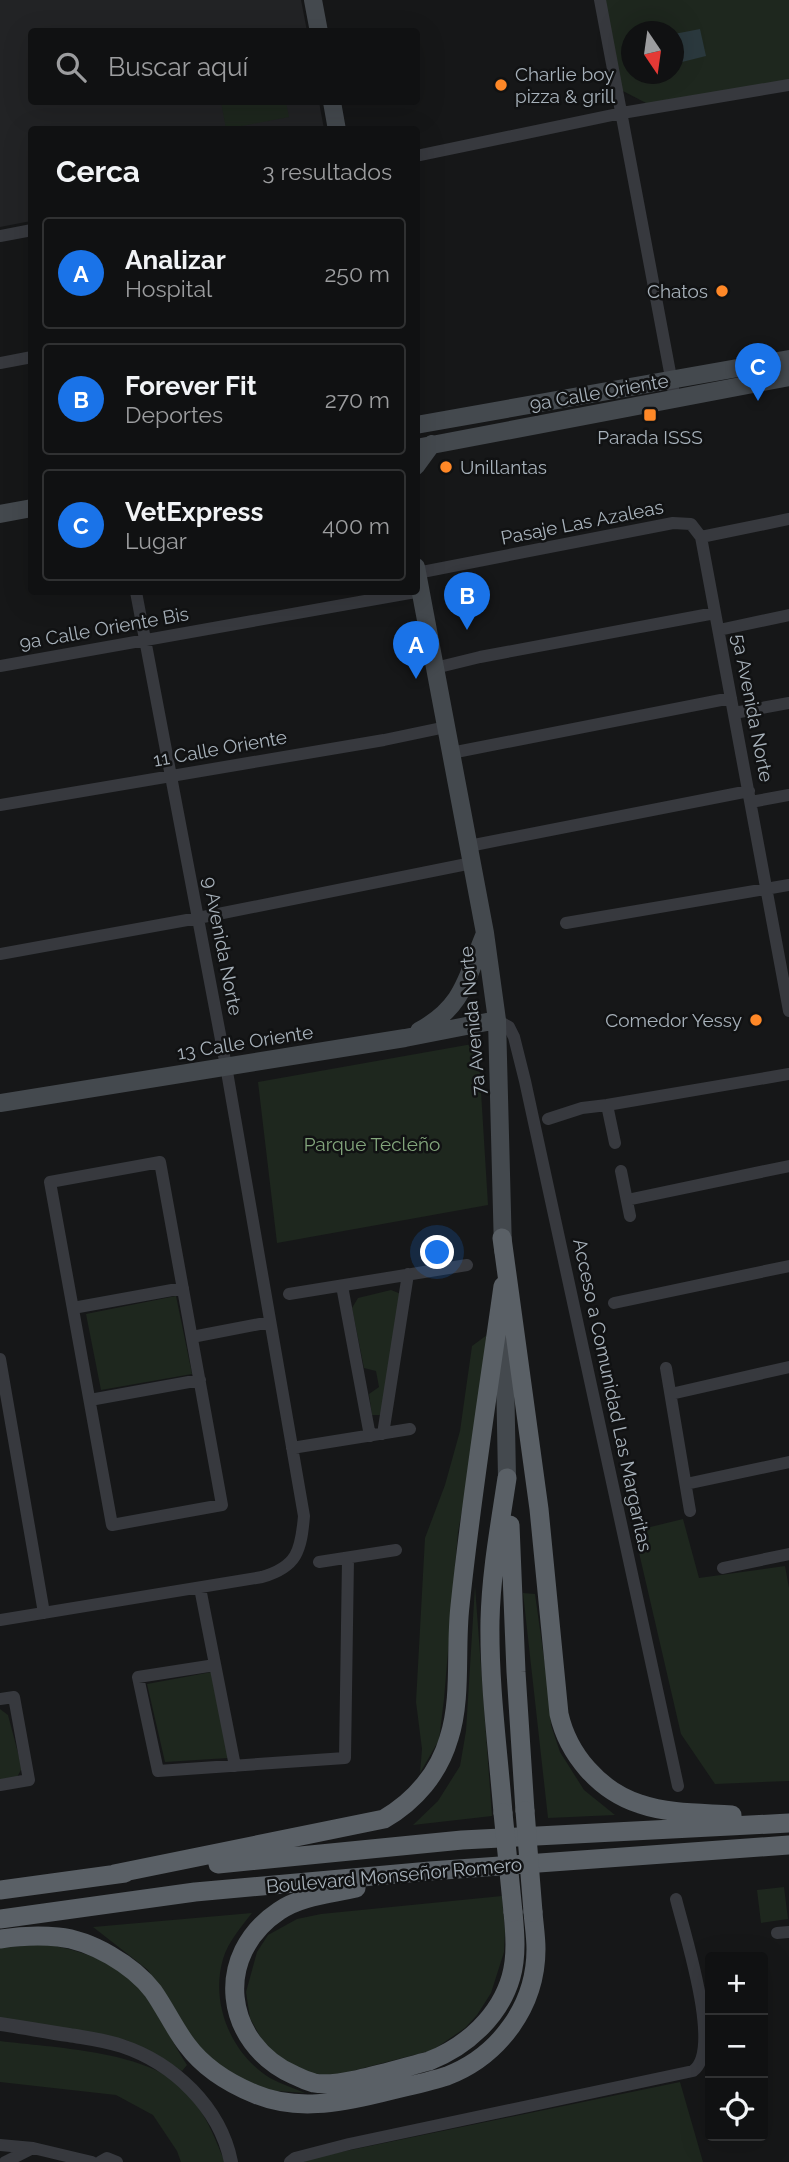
<!DOCTYPE html>
<html lang="es">
<head>
<meta charset="utf-8">
<style>
	body { margin:0; font-family:Raleway,sans-serif; background:#1e1f20; color:#f1f3f6 }
	.controls { position:absolute; right:21px; bottom:21px; display:grid; overflow:hidden; border-radius:7px; box-shadow:0 7px 28px #0002 }
	.controls button { width:63px; height:63px; display:grid; place-items:center; padding:0; border:0; border-bottom:2px solid #303132; background:#101112; color:#f1f3f6; font:35px sans-serif }
	.compass { position:absolute; left:621px; top:21px; width:63px; height:63px; border-radius:50%; background:#101112; box-shadow:0 7px 28px #0002; rotate:167deg }
	.you { position:absolute; left:438px; top:1253px; width:24px; height:24px; margin:-18px; border:5px solid #fff; border-radius:50%; background:#1a73e8; box-shadow:0 0 0 10px #1a73e833 }
	.badge { display:grid; place-items:center; width:46px; height:46px; border-radius:50%; background:#1a73e8; color:#fff; font-size:23px; font-weight:700 }
	.pin { position:absolute; translate:-50% -58px; filter:drop-shadow(0 2px 4px #0008) }
	.pin::after { content:''; position:absolute; top:37px; width:24px; height:21px; background:inherit; clip-path:polygon(0 0,100% 0,50% 100%) }
	.list { margin:0; padding:0; list-style:none }
	h2 { display:flex; justify-content:space-between; align-items:center; height:91px; margin:0; padding:0 28px; font-size:30px }
	h2 small { font-size:23px; font-weight:400; color:#9c9d9f }
	.list li { display:grid; grid-template-columns:46px 1fr auto; gap:21px; align-items:center; box-sizing:border-box; height:112px; margin:0 14px 14px; padding:0 14px; border:2px solid #303132; border-radius:7px }
	.list b { display:block; font-size:26px; white-space:nowrap }
	.list p { margin:0; font-size:23px; white-space:nowrap; color:#9c9d9f }
	.list em { font-size:23px; font-style:normal; color:#9c9d9f }
	.icon { flex:none; width:38px; height:38px; fill:none; stroke:currentColor; stroke-width:2; stroke-linecap:round; stroke-linejoin:round }
	.map { position:relative; flex:none; width:789px; height:2162px; overflow:hidden }
	.search { position:absolute; background:#101112; box-shadow:0 7px 28px #0002; left:28px; top:28px; width:392px; height:77px; display:flex; align-items:center; gap:18px; box-sizing:border-box; padding:0 24px; border-radius:7px; color:#9c9d9f; font-size:26px }
	.panel { position:absolute; background:#101112; box-shadow:0 7px 28px #0002; left:28px; top:126px; width:392px; height:469px; border-radius:7px }
	.map>svg:first-child { display:block }
	.built { fill:#222325 }
	.green { fill:#1e271e; fill-rule:evenodd }
	.water { fill:#2b393e }
	.lines { fill:none; stroke-linecap:round; stroke-linejoin:round }
	.minor { stroke:#37393e; stroke-width:12 }
	.tertiary { stroke:#37393e; stroke-width:14 }
	.secondary { stroke:#44494e; stroke-width:18 }
	.trunk { stroke:#5a6066; stroke-width:19 }
	.trunk-bridge { stroke:#5a6066; stroke-width:19 }
	.poi-dot { fill:#ff8827; stroke:#111213; stroke-width:2.5 }
	.labels { text-anchor:middle; dominant-baseline:central; stroke-width:5; stroke-linejoin:round; paint-order:stroke }
	.poi-label { font-size:19px; fill:#a7b1ba; stroke:#111213; text-anchor:start }
	.street-label { font-size:19px; fill:#a7b1ba; stroke:#111213 }
	.park-label { font-size:19px; fill:#83a67c; stroke:#111213 }
</style>
</head>
<body>
<div class="map">
<svg width="789" height="2162" viewBox="0 0 789 2162">
	<rect width="100%" height="100%" fill="#161718"/>
	<path class="built" d="M0 0H301L307 31 32 32V102H319L324 129 32 130 31 221 0 227Z"/>
	<path class="green" d="M604 0H789V80L650 105 621 90ZM632 32H674V74H632Z
		M221 102H286L289 117 226 129Z
		M478 1043 488 1205 277 1243 258 1082Z
		M391 1290 401 1294 381 1415H372L369 1394 379 1387 376 1371 364 1368 352 1308 358 1298Z
		M176 1296 192 1374 101 1390 86 1314Z
		M487 1335 476 1435 458 1532 444 1699 439 1740 420 1773 422 1749 416 1702 425 1538 445 1485 460 1431 472 1346Z
		M683 1519 699 1578 785 1566 789 1588V1781L715 1784 681 1734 634 1531Z
		M475 1586 492 1816 413 1825 438 1801 460 1766 466 1731Z
		M523 1593 535 1594 550 1701 551 1725 560 1752 584 1790 615 1815 548 1818Z
		M212 1672 228 1758 165 1762 147 1684Z
		M0 1709 8 1715 22 1768 16 1779 0 1781Z
		M784 1887 788 1919 761 1923 757 1890Z
		M502 1896 505 1931 504 1952 491 1993 477 2015 465 2028 433 2050 329 2077 297 2070 276 2058 262 2040 250 2018 246 1992 257 1952 268 1935 297 1919 321 1914Z
		M252 1913C241 1927 228 1942 223 1959 210 2003 231 2054 270 2078 281 2084 294 2088 305 2093L262 2090 224 2069 194 2045 148 1970 93 1927Z
		M45 1944C69 1948 106 1958 126 1975 153 1998 168 2036 187 2065L182 2071 157 2055 126 2040 0 2021V1948Z
		M0 2041C54 2048 141 2050 182 2087 203 2107 214 2136 225 2162H181L177 2151 153 2115 116 2095 0 2082Z
		M680 2082 703 2162H304L307 2159Z"/>
	<path class="water" d="M700 29 706 56 674 64V34Z"/>
	<g class="lines">
		<path class="minor" d="M600 0 675 399
			M416 156 622 113 789 85
			M0 236 32 230
			M0 363 32 357
			M701 537 789 519
			M417 573 673 523 691 524 701 537 789 1011
			M719 630 789 615
			M0 666 421 591
			M435 668 480 657 715 613
			M734 713 789 703
			M451 753 731 698
			M751 802 789 795
			M0 805 384 740 446 727
			M469 846 749 791
			M566 923 789 885
			M0 954 198 918 472 863
			M497 1020 509 1027 514 1037 525 1081 678 1786
			M607 1105 615 1143
			M548 1119 582 1108 607 1105 789 1074
			M160 1162 222 1505 112 1525 50 1182Z
			M621 1171 630 1216
			M627 1200 789 1166
			M342 1286 370 1436
			M289 1294 467 1265
			M614 1303 789 1266
			M73 1308 183 1288
			M192 1337 270 1322
			M0 1359 44 1613
			M666 1368 690 1511
			M671 1394 789 1367
			M90 1400 200 1380
			M383 1434 408 1274
			M292 1448 410 1429
			M686 1484 789 1462
			M319 1562 396 1550
			M723 1568 789 1554
			M200 1588 235 1766
			M0 1620 262 1577C297 1567 301 1551 304 1516L226 1066 136 592
			M215 1665 138 1677 158 1771 345 1758 348 1559
			M0 1699 14 1697 29 1780 0 1785
			M777 1933 789 1932
			M0 2145 33 2148 92 2162
			M5 2162 33 2148
			M100 2162 107 2158 117 2162
			M290 2162 295 2158 349 2144 693 2071C723 2050 684 1932 676 1899"/>
		<path class="tertiary" d="M0 2024C23 2027 46 2032 69 2035 86 2038 105 2040 122 2046 173 2063 220 2107 231 2162"/>
		<path class="secondary" d="M313 0 319 32
			M332 102 337 130
			M416 425 789 359
			M416 448 789 377
			M416 466 432 444
			M0 514 32 508
			M416 567 485 933 497 1020 503 1250
			M419 1031C463 1007 466 980 484 936
			M0 1103 405 1038 497 1020
			M504 1320 507 1478"/>
		<path class="trunk" d="M502 1238 539 1509 559 1714C568 1754 599 1791 640 1804 669 1814 702 1813 732 1815
			M510 1525 516 1672 525 1811
			M503 1813C498 1750 489 1685 490 1621 491 1573 500 1525 507 1478
			M218 1864 462 1840 789 1823
			M114 1874 384 1819C415 1801 439 1773 449 1738 462 1698 455 1649 460 1606 471 1499 488 1393 503 1286
			M356 1888C330 1894 301 1896 279 1911 213 1955 223 2043 294 2075 300 2078 307 2081 314 2083 340 2088 401 2068 429 2061 466 2047 500 2016 511 1977 517 1956 515 1933 513 1912
			M0 1890 125 1873
			M0 1919 195 1892 430 1871 789 1845
			M0 1939C20 1936 38 1935 58 1937 91 1940 133 1965 153 1991 165 2008 174 2028 187 2045 204 2068 228 2083 255 2094 295 2111 339 2103 380 2093 402 2087 426 2083 447 2076 499 2056 536 2006 536 1949 536 1937 534 1925 533 1912"/>
		<path class="trunk-bridge" d="M525 1811 533 1912
			M503 1813 513 1912"/>
	</g>
	<g class="poi-dot">
		<circle cx="501" cy="85" r="7"/>
		<circle cx="722" cy="291" r="7"/>
		<rect x="643" y="408" width="14" height="14" rx="3.5"/>
		<circle cx="446" cy="467" r="7"/>
		<circle cx="756" cy="1020" r="7"/>
	</g>
	<g class="labels">
		<g class="poi-label">
			<text x="515" y="74">Charlie boy<tspan x="515" dy="22">pizza &amp; grill</tspan></text>
			<text x="708" y="291" text-anchor="end">Chatos</text>
			<text x="650" y="437" text-anchor="middle">Parada ISSS</text>
			<text x="460" y="467">Unillantas</text>
			<text x="742" y="1020" text-anchor="end">Comedor Yessy</text>
		</g>
		<g class="street-label">
			<text transform="translate(599 392) rotate(-10)">9a Calle Oriente</text>
			<text transform="translate(582 522) rotate(-11)">Pasaje Las Azaleas</text>
			<text transform="translate(104 628) rotate(-10)">9a Calle Oriente Bis</text>
			<text transform="translate(753 708) rotate(79)">5a Avenida Norte</text>
			<text transform="translate(220 748) rotate(-10)">11 Calle Oriente</text>
			<text transform="translate(223 946) rotate(79)">9 Avenida Norte</text>
			<text transform="translate(472 1021) rotate(-95)">7a Avenida Norte</text>
			<text transform="translate(245 1042) rotate(-9)">13 Calle Oriente</text>
			<text transform="translate(613 1395) rotate(78)">Acceso a Comunidad Las Margaritas</text>
			<text transform="translate(394 1875) rotate(-5)">Boulevard Monseñor Romero</text>
		</g>
		<g class="park-label">
			<text x="372" y="1144">Parque Tecleño</text>
		</g>
	</g>
</svg>
<div class="controls">
<button>+</button>
<button>−</button>
<button><svg class="icon" aria-label="locate" viewBox="0 0 24 24"><circle cx="12" cy="12" r="6"/><path d="M12 2v4M12 18v4M2 12h4M18 12h4"/></svg></button>
</div>
<svg class="compass" viewBox="-18 -18 36 36"><path d="M0-13l5 13h-10z" fill="#e53935"/><path d="M0 13l5-13h-10z" fill="#9c9d9f"/></svg>
<div class="you"></div>
<div class="pin badge" style="left:416px;top:679px">A</div>
<div class="pin badge" style="left:467px;top:630px">B</div>
<div class="pin badge" style="left:758px;top:401px">C</div>
<div class="search"><svg class="icon" aria-label="search" viewBox="0 0 24 24"><circle cx="10" cy="10" r="6"/><path d="M15 15l6 6"/></svg>Buscar aquí</div>
<section class="panel">
<h2>Cerca<small>3 resultados</small></h2>
<ul class="list">
<li><span class="badge">A</span><div><b>Analizar</b><p>Hospital</p></div><em>250 m</em></li>
<li><span class="badge">B</span><div><b>Forever Fit</b><p>Deportes</p></div><em>270 m</em></li>
<li><span class="badge">C</span><div><b>VetExpress</b><p>Lugar</p></div><em>400 m</em></li>
</ul>
</section>
</div>
</body>
</html>
